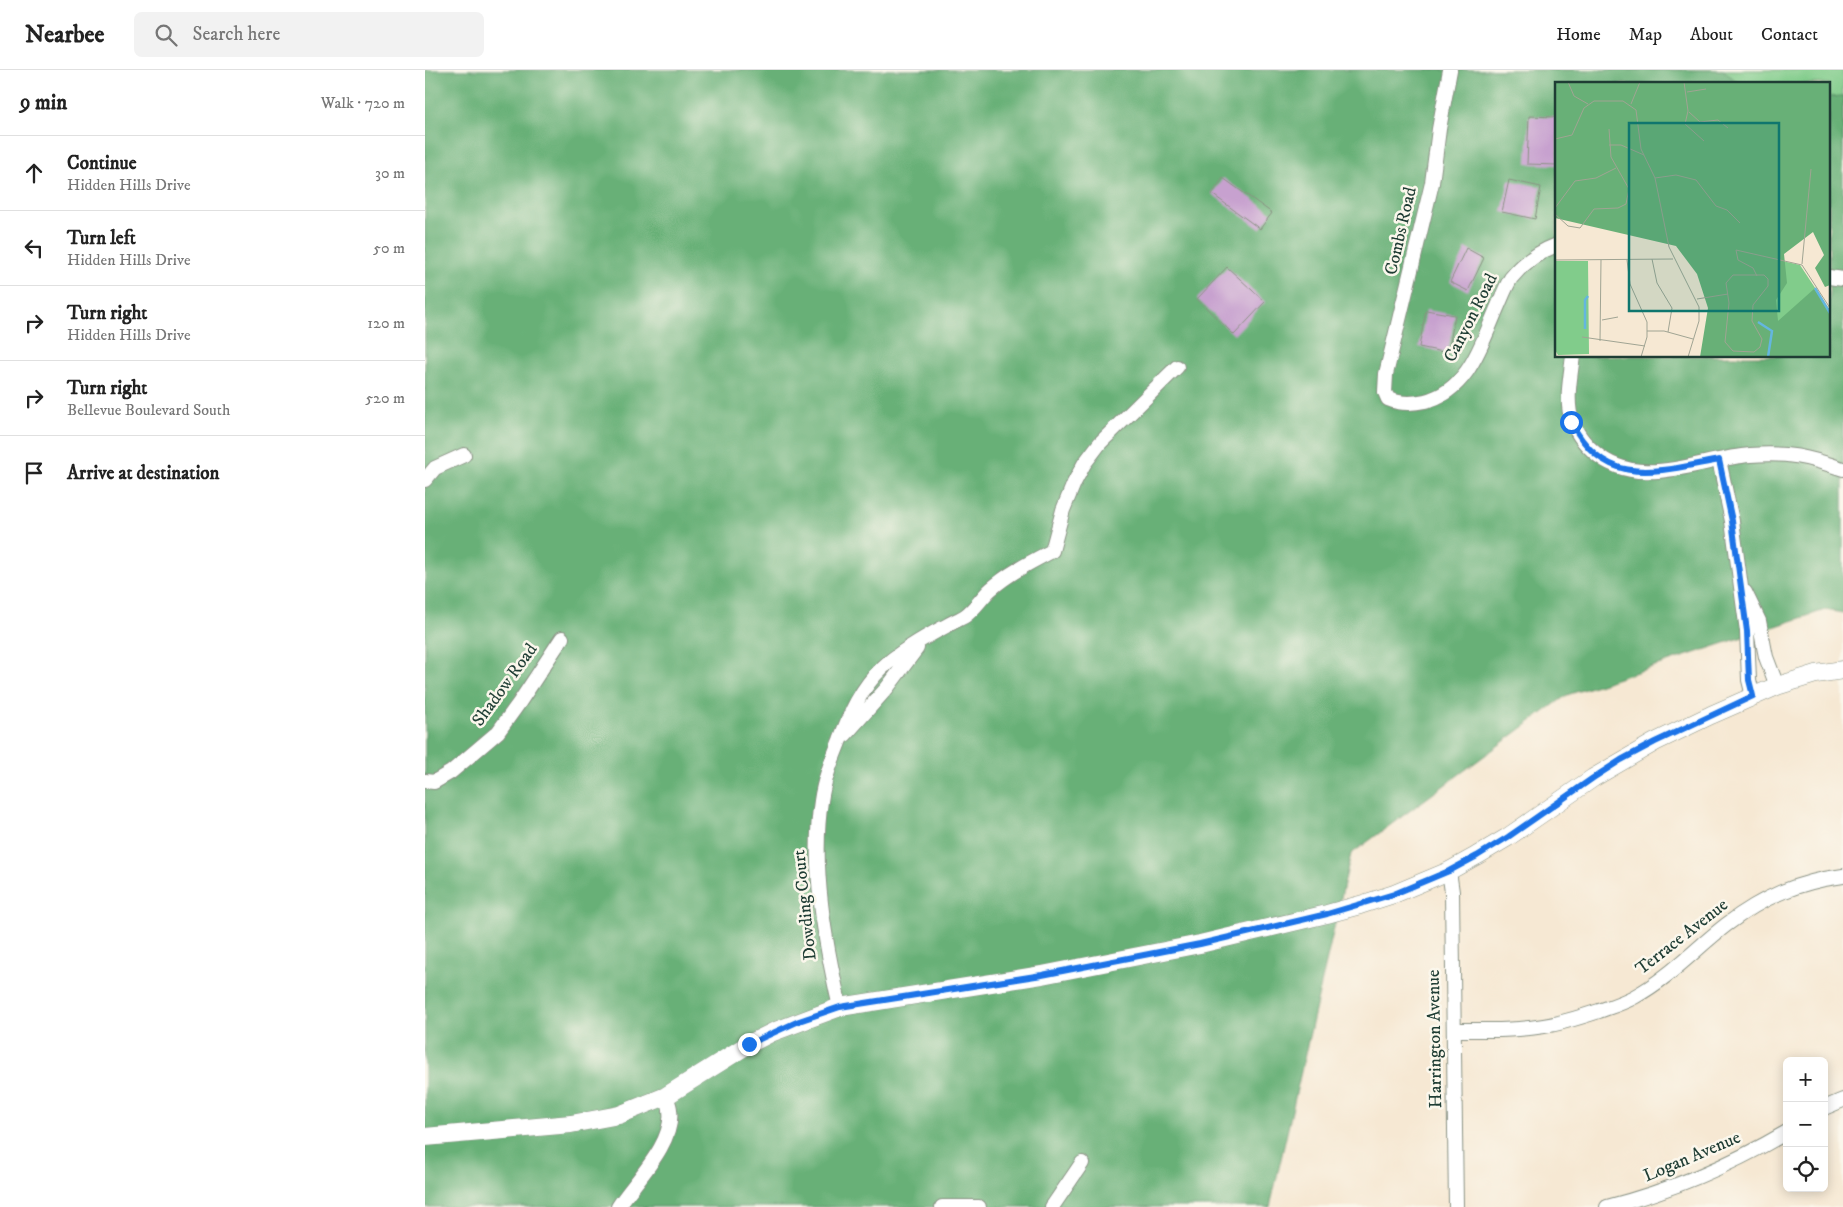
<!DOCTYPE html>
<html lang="en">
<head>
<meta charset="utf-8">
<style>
	body { margin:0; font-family:"IM FELL DW Pica",serif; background:#f2f2f2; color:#222 }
	.controls { position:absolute; right:15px; bottom:15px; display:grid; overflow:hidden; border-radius:8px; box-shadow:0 2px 12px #0003 }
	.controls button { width:45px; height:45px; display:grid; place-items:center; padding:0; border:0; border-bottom:1px solid #e0e0e0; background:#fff; color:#222; font:25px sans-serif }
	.stop { position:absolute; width:15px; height:15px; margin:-11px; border:4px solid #1a73e8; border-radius:50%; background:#fff }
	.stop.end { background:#1a73e8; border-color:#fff; box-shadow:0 1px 5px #0008 }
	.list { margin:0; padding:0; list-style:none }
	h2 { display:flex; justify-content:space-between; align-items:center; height:65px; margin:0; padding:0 20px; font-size:21px }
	h2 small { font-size:16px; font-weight:400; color:#767676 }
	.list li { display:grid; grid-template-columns:32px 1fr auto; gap:15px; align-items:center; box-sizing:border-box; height:75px; padding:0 20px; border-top:1px solid #e0e0e0 }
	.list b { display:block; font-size:19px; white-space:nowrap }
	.list p { margin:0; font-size:16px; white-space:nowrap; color:#767676 }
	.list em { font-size:16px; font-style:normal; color:#767676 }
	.icon { flex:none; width:28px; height:28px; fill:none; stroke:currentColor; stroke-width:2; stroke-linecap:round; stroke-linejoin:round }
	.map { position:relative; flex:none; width:1418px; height:1137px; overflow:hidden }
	header { display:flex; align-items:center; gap:30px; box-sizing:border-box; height:70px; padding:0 25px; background:#fff; border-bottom:1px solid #e0e0e0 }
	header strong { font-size:24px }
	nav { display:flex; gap:28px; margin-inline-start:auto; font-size:18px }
	.search { width:350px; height:45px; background:#f2f2f2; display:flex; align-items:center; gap:12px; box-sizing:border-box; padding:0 18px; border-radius:8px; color:#767676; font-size:19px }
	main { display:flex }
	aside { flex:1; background:#fff }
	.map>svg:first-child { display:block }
	.green { fill:#81cc8b; stroke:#508460 }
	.forest { fill:#68b077; stroke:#447656 }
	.building { fill:#c7a1cf }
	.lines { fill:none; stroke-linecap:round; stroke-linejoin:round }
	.minor-casing { stroke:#8a9284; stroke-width:16 }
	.tertiary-casing { stroke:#8a9284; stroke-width:19 }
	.minor { stroke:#fff; stroke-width:14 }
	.tertiary { stroke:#fff; stroke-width:18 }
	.route { stroke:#1a73e8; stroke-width:6 }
	.labels { text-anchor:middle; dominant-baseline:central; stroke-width:5; stroke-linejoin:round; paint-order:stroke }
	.street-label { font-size:18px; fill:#1f3d34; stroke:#fbf7ec }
	.inset-river { fill:none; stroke:#64b6df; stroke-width:2.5 }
	.inset-road { fill:none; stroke:#a0a493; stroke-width:1 }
	.view { fill:#0f766e; fill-opacity:0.15; stroke:#0f766e; stroke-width:2.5 }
	.inset-edge { fill:none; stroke:#1f3d34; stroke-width:2.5 }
</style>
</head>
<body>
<header>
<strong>Nearbee</strong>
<div class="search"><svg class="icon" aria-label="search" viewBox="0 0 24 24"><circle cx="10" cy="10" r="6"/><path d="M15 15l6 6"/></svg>Search here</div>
<nav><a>Home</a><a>Map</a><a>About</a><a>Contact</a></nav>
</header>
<main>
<aside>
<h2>9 min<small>Walk · 720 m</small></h2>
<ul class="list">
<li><svg class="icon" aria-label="ahead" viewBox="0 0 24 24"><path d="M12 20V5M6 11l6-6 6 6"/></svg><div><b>Continue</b><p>Hidden Hills Drive</p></div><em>30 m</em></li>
<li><svg class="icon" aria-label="left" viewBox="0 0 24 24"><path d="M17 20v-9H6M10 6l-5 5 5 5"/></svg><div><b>Turn left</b><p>Hidden Hills Drive</p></div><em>50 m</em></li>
<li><svg class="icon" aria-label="right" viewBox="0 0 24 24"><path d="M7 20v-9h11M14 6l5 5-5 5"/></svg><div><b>Turn right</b><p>Hidden Hills Drive</p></div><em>120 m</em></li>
<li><svg class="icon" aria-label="right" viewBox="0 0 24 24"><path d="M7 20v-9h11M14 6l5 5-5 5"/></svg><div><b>Turn right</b><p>Bellevue Boulevard South</p></div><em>520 m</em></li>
<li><svg class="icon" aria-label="arrive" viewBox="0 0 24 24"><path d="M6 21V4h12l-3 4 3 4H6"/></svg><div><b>Arrive at destination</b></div></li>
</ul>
</aside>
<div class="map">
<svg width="1418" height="1137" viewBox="0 0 1418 1137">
	<rect width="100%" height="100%" fill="#fbf7ec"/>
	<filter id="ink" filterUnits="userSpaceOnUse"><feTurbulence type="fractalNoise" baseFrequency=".02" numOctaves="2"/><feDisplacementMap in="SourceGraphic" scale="10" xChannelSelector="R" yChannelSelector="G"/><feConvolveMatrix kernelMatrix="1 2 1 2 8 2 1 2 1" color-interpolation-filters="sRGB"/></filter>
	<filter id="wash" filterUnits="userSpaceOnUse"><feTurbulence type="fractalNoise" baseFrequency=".0096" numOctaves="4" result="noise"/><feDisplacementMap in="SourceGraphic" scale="20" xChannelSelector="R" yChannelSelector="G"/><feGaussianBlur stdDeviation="1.12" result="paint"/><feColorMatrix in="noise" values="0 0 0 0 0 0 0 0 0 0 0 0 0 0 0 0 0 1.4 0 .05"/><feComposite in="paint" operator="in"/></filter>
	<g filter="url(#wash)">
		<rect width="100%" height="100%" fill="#f6e8d3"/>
		<path class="green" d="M1035 0H1418V89L1404 87V14H1132Z"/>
		<path class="forest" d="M0 0H1298L1315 14H1132V286H1404V27L1418 26V543L1400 540 1142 625 926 784 845 1137H0Z"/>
		<g id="blocks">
			<path class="building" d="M1104 46 1132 47V95L1102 94Z
				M798 108 847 143 835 159 787 124Z
				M1084 110 1116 117 1110 149 1077 142Z
				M1041 178 1059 188 1043 221 1025 212Z
				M802 197 840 232 809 265 772 229Z
				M1001 240 1030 245 1023 283 994 277Z"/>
		</g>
	</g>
	<g filter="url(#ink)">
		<use href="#blocks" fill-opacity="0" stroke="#8a9284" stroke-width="1"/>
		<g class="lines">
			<g class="minor-casing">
				<path id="minor" d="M1025 0 1014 59 1007 113 961 304 960 322 963 329C975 334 987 334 1000 331 1044 321 1057 272 1073 236 1077 227 1081 216 1086 208 1099 192 1113 182 1132 175
					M1404 207 1418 209
					M1148 286C1143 325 1136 352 1168 381 1212 422 1273 389 1325 385 1362 382 1383 387 1418 399
					M1294 390 1307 451 1322 561 1324 610 1328 626
					M0 410 10 398 39 385
					M1320 522 1334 551 1341 587 1352 616
					M420 665 462 618 492 578
					M0 711 9 712 26 702 73 662 94 633 137 568
					M1024 801 1027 822 1031 1137
					M415 937C400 873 386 796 396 731 399 709 407 690 415 670 425 643 436 618 457 598 474 582 502 566 523 555 528 552 535 549 540 546 550 539 557 527 566 519 584 503 606 492 627 481L638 440 649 413 659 394 675 373 752 297
					M1029 960C1059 960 1089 961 1119 956 1138 953 1156 947 1174 941 1185 937 1198 933 1209 927 1244 908 1270 879 1301 855 1338 827 1372 812 1418 806
					M1399 1038 1418 1030
					M193 1137C210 1111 250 1073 245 1040 245 1035 242 1030 241 1026
					M517 1137H554
					M627 1137 657 1093
					M1182 1137C1245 1121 1306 1095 1362 1062"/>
			</g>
			<g class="tertiary-casing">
				<path id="tertiary" d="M0 1067 146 1054 194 1045 241 1026 324 974 348 962 415 937 617 905 775 874 902 844 935 835 969 824 1024 801 1051 786 1083 767 1168 708 1230 672 1286 645 1352 616 1391 604 1418 600"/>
			</g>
			<use href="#minor" class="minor"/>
			<use href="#tertiary" class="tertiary"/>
		</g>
	</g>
	<g class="lines" filter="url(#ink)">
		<path class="route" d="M324 974 374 951 415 937 617 905 775 874 902 844 969 824 1024 801 1052 786 1083 767 1168 708 1196 690 1230 672 1328 626 1324 610 1322 561 1307 451 1294 390C1233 401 1181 420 1146 352"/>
	</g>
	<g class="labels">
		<g class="street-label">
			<text transform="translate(976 161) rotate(-77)">Combs Road</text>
			<text transform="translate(1046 248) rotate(-63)">Canyon Road</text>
			<text transform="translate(80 615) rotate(-54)">Shadow Road</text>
			<text transform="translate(380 835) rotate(-96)">Dowding Court</text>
			<text transform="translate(1257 867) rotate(-38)">Terrace Avenue</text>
			<text transform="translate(1010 969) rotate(-91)">Harrington Avenue</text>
			<text transform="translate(1267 1087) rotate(-23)">Logan Avenue</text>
		</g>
	</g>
	<g transform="translate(1130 12)">
		<rect width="275" height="275" fill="#f6e8d3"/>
		<path d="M219 177 245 183 270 221 275 275H207ZM0 179H33L34 272 3 273 0 268Z" fill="#81cc8b"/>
		<path d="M0 0H275V203L270 205 260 186 269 173 258 150 229 172 232 201 221 218 223 239 259 207 275 228V275H145L153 226 142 192 121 164 0 136Z" fill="#68b077"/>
		<path class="inset-river" d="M260 206 275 231M203 240 217 249 213 275M30 247V218L33 214"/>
		<path class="inset-road" d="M13 0 19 14 33 22M129 0 133 29 130 42 149 59M132 10 151 7M76 22 85 0M134 30 145 40 163 38 173 46M0 57 17 53 29 26 39 19H68L81 28 86 67 100 96 114 165 144 225V239L133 275M54 63H66L89 73M100 96 121 93 141 98 161 124 172 128 185 141M0 126 20 99 41 96 61 86M0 132 13 144 25 146 39 127 63 126 71 122 74 107 56 75 54 47M97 177 102 201 117 226 113 250M0 178 118 177M72 178 75 202 92 240V255L86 275M247 182 256 87M178 193H209L213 197V204L198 223 197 239 207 257 205 265 199 270 178 269 170 260 174 221 171 201ZM202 194 198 186 183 178 181 168 247 183 275 226M142 217 173 212M47 238 63 235M92 249H109L138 257M27 255 90 264M45 259 46 178"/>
		<path class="view" d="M74 41H224V229H74Z"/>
		<rect width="275" height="275" class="inset-edge"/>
	</g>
</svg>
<div class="controls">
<button>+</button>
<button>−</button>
<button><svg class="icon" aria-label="locate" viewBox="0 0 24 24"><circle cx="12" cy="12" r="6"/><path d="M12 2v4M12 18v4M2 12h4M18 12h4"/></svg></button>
</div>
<div class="stop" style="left:1146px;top:352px"></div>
<div class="stop end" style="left:324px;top:974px"></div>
</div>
</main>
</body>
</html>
